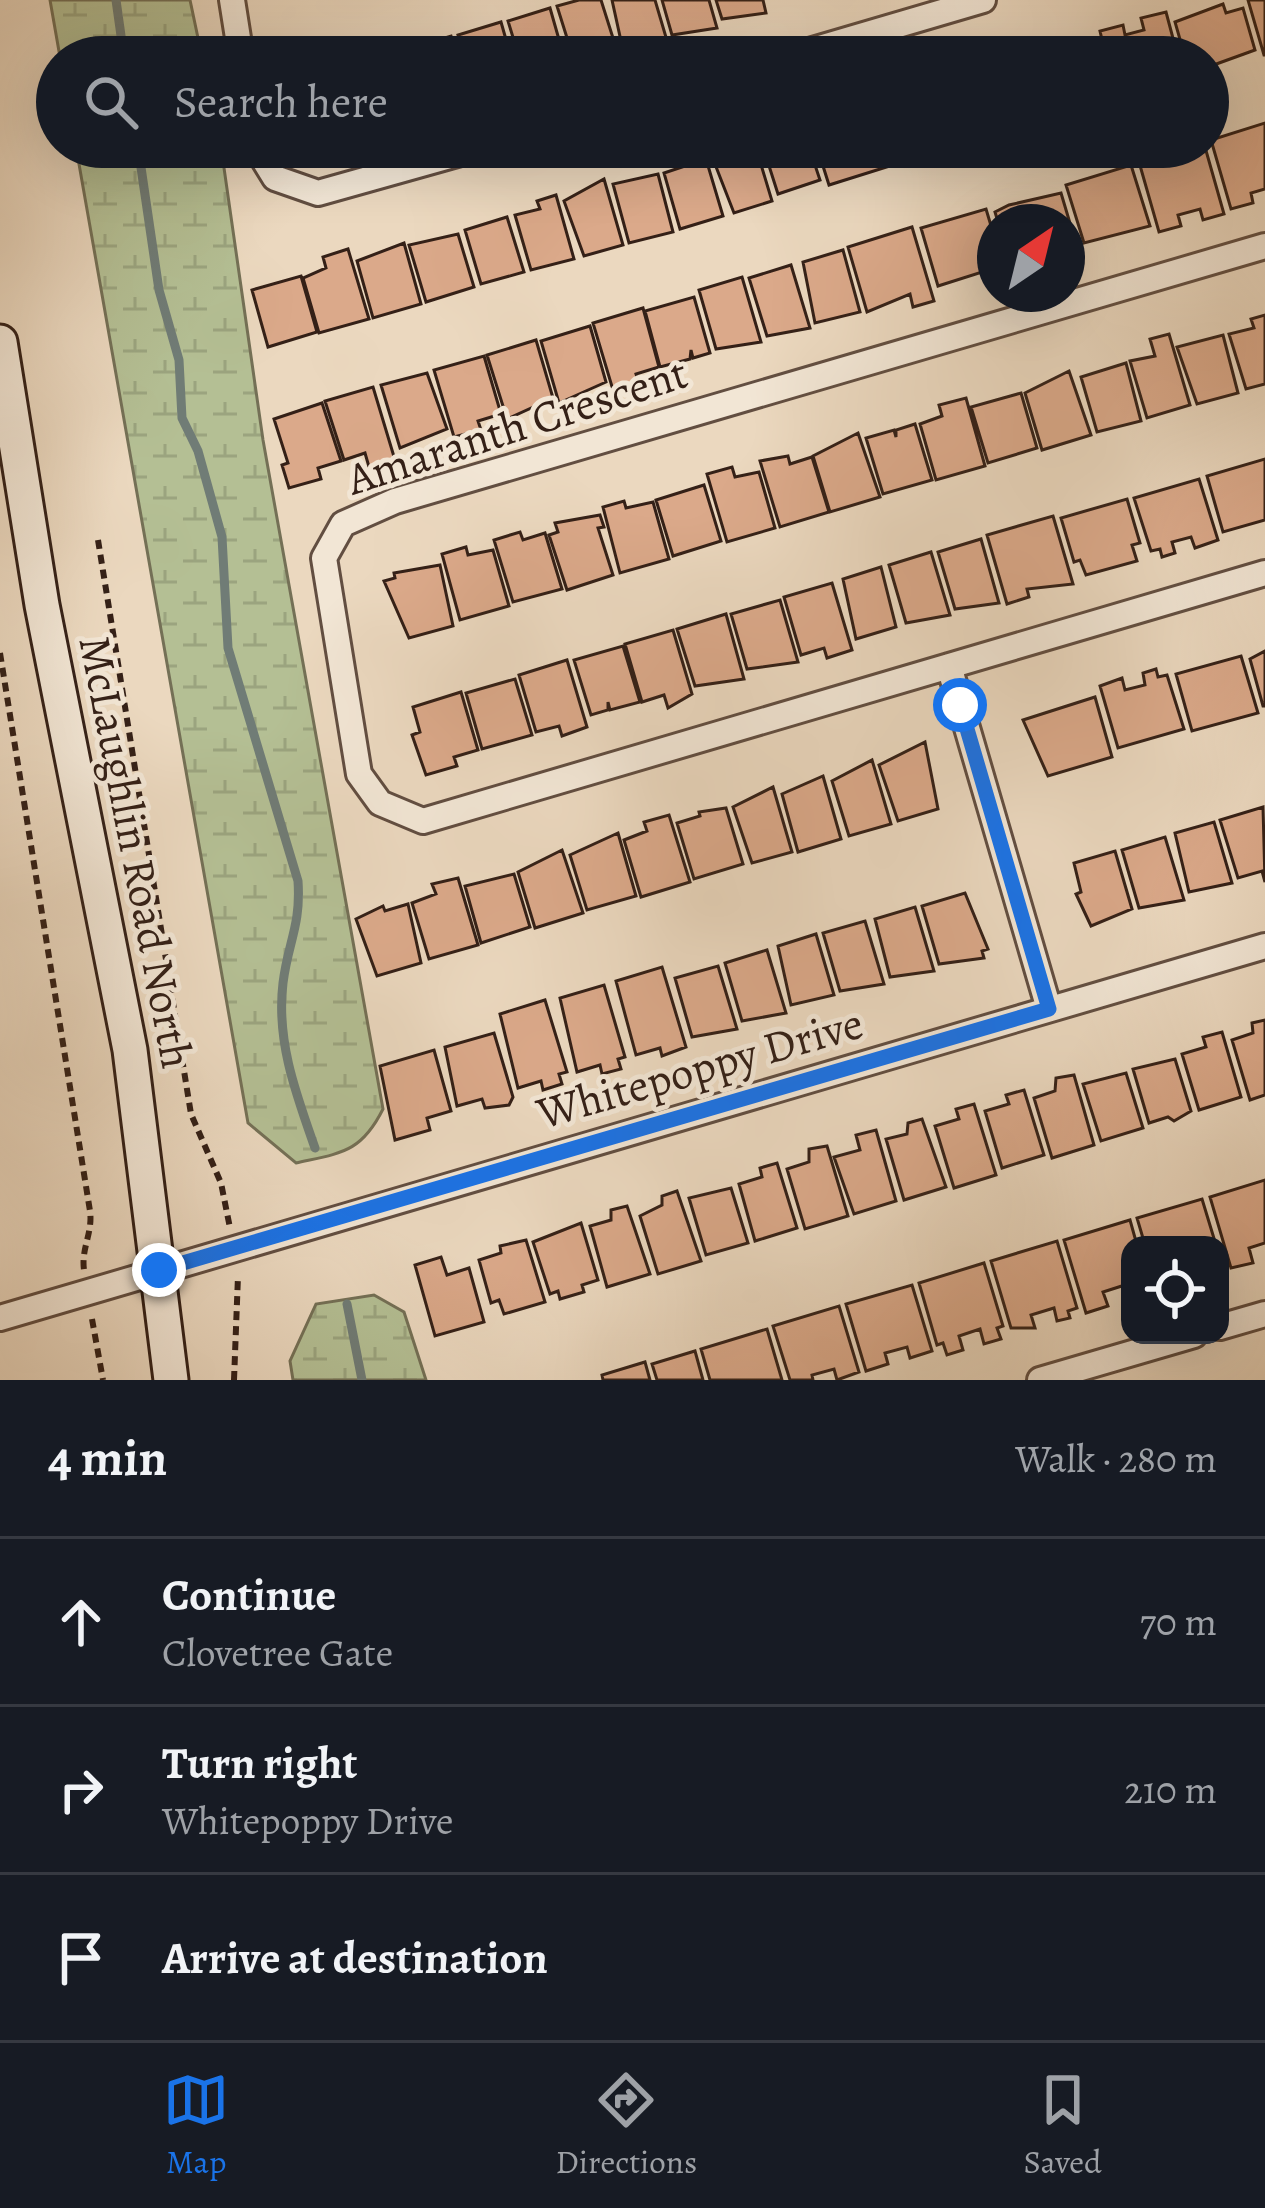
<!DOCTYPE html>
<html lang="en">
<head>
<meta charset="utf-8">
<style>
	body { margin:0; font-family:Alegreya,serif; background:#20242c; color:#f1f3f6 }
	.controls { position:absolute; right:36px; bottom:36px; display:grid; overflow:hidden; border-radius:24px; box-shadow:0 12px 48px #0002 }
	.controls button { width:108px; height:108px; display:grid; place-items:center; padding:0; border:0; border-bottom:3px solid #363941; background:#171b24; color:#f1f3f6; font:60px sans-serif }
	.compass { position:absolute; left:977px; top:204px; width:108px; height:108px; border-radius:50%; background:#171b24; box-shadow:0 12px 48px #0002; rotate:35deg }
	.stop { position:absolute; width:36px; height:36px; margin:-27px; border:9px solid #1a73e8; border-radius:50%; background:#fff }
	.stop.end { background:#1a73e8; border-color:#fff; box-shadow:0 3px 12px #0008 }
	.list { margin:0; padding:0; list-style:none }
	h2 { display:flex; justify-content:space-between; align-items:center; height:156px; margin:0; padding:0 48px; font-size:51px }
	h2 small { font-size:39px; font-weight:400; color:#9ea1a6 }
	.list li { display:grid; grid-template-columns:78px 1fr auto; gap:36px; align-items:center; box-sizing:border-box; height:168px; padding:0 48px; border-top:3px solid #363941 }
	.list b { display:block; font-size:45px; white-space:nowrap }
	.list p { margin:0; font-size:39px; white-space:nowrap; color:#9ea1a6 }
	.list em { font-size:39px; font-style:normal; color:#9ea1a6 }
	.icon { flex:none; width:66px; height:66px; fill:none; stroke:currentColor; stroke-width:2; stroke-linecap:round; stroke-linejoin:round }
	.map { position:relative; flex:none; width:1265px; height:1380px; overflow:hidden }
	.search { position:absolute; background:#171b24; box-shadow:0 12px 48px #0002; left:36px; right:36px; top:36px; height:132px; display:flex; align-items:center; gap:30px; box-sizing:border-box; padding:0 42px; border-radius:66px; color:#9ea1a6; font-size:45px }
	.sheet { height:660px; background:#171b24 }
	nav { display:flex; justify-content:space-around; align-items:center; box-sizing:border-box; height:168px; border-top:3px solid #363941; background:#171b24; font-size:33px; color:#9ea1a6 }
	nav a { display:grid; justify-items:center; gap:6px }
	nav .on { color:#1a73e8 }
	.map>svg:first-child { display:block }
	.wetland { fill:url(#wetland-marsh); stroke:#747056; stroke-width:3 }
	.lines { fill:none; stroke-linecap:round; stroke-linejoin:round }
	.stream { stroke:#707c76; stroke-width:9 }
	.building { fill:#dba98a; stroke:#342017; stroke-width:3 }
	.minor-casing { stroke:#624e41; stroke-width:30 }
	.secondary-casing { stroke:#342017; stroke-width:39 }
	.path { stroke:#342017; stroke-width:6; stroke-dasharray:9 6; stroke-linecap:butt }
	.minor { stroke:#f2e6d5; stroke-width:24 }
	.secondary { stroke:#f2e6d5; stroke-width:33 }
	.route { stroke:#1a73e8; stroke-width:15 }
	.labels { text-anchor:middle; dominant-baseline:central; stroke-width:10; stroke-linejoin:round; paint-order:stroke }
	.street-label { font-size:45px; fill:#342017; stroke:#f2e6d5 }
</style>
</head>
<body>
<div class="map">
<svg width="1265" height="1380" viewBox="0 0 1265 1380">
	<defs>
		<pattern id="wetland-marsh" width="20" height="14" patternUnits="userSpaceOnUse" patternTransform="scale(3)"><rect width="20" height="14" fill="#b4bf94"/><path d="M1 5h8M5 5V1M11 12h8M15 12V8" fill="none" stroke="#9ba47f"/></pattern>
	</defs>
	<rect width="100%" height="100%" fill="#ebd8bf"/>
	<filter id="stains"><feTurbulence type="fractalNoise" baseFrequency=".00167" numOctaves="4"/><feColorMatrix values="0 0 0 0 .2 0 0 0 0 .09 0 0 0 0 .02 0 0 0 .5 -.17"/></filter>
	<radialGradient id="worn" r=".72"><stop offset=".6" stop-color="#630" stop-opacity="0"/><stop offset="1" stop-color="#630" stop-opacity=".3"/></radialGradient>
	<path class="wetland" d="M50 0H190L202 57H60Z
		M76 147H221L263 440 383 1109C361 1153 341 1153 296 1163L248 1123Z
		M374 1295 404 1312 426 1380H293L290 1361 316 1304Z"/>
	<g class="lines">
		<path class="stream" d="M116 0 124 57
			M138 147 159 290 179 360 182 418 198 451 222 537 228 648 298 881C301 926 288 942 283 983 276 1041 296 1094 315 1148
			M347 1304 362 1380"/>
	</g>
	<path class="building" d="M579 0H601L619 57H573L557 6Z
		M612 0H655L668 44 623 50Z
		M662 0H709L717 28 672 35Z
		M716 0H763L766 13 722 19Z
		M1248 0H1265V55H1264Z
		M1223 4 1226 13 1243 8 1255 50 1208 67V57H1185L1175 22Z
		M550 8 564 57H519L508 21Z
		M1166 12 1178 57H1106L1100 31 1123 25 1125 35 1144 30 1141 18Z
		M501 22 511 57H465L458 35Z
		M451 36 457 57H417L414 47Z
		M1095 40 1100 57H1037L1070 46Z
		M1265 123V189L1251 193 1253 203 1231 209 1211 140Z
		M763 147H809L820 180 778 194Z
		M817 147H888L893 165 829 185Z
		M896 147H961L901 165Z
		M1189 147H1205L1224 214 1203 220 1200 209 1178 215 1181 226 1159 232 1139 162Z
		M756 148 772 201 734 213 713 159Z
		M706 159 723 216 680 229 664 173Z
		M1131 165 1150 226 1084 243 1066 185Z
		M658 174 673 232 629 243 613 184Z
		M604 179 623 245 584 256 564 201Z
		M1061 193 1075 240 1069 246 1067 222H998L995 212 1009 205Z
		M556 195 574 259 531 270 515 215 540 209 537 201Z
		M986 209 995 239V268L938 286 921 228Z
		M507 217 524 272 481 284 465 230Z
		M912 227 934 301 913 307 910 294 867 312 848 247Z
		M458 234 474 287 426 302 409 245Z
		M404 243 421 304 373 318 357 261Z
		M348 249 369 319 319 333 303 278 326 268 323 257Z
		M843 250 860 312 815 323 803 262Z
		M791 265 810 328 767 336 749 278Z
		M301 276 317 332 268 347 252 290Z
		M742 277 761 342 716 349 699 290Z
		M694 297 710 353 693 358 691 350 690 359 660 367 645 311Z
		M643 308 659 367 636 374 639 384 613 390 593 323Z
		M1265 315V384L1246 389 1229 334 1254 328 1251 319Z
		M590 326 606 382 559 403 541 341Z
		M1169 334 1190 405 1147 418 1130 361 1155 356 1150 339Z
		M1223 335 1238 393 1197 404 1177 347Z
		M536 340 553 398 507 419 487 355Z
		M484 356 501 414 478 421 481 430 454 437 434 370Z
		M1126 363 1141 421 1097 432 1081 377Z
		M1069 371 1091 435 1042 450 1025 393Z
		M427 373 447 429 400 448 381 385Z
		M373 387 395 460 369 467 365 453 344 460 325 401Z
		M1021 393 1037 448 988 463 971 407Z
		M966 398 985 466 936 480 920 424 942 416 939 405Z
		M322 403 341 461 318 468 321 479 289 488 282 465 288 463 274 419Z
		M915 424 932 480 883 494 866 438 894 430 896 437V430Z
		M858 433 880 497 830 512 813 456Z
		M788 456 790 464 812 457 829 512 780 527 760 461Z
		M1265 459V520L1223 532 1207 476Z
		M732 467 735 477 759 472 775 528 727 542 707 474Z
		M1199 479 1218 540 1195 548 1191 537 1172 542 1175 553 1162 557 1160 549 1151 551 1134 498Z
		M704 485 721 541 673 556 656 500Z
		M1127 499 1140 543 1132 545 1137 561 1086 575 1080 560 1074 562 1061 518Z
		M624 501 626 508 653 502 669 559 620 573 603 507Z
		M600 515 604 527 598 528 613 575 567 590 549 535 558 532 555 523Z
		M1053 516 1073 584 1027 589 1029 597 1007 604 987 535Z
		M520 532 523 540 545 533 562 589 513 602 494 540Z
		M981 539 999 603 955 609 938 552Z
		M466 547 468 555 493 550 509 606 460 620 442 554Z
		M931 552 950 615 906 623 889 565Z
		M440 565 453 626 409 638 384 581 395 578 394 573Z
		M881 567 896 627 856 639 843 579Z
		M832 583 852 650 827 658 824 648 801 655 784 597Z
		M780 600 798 662 747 669 731 614Z
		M726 614 744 679 695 686 677 629Z
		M673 630 692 694 668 708 664 695 642 702 625 644Z
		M623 646 640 702 610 710 608 702V710L591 715 574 660Z
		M1265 651V706H1263L1250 659Z
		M1241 656 1258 713 1192 731 1176 674Z
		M567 660 587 727 562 736 559 726 536 732 519 675Z
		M1156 669 1158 677 1167 675 1184 729 1118 748 1100 686 1122 678 1125 690 1145 685 1143 673Z
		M515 679 532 735 482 749 466 693Z
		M461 692 478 750 454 757 457 766 426 775 412 735 420 732 413 707Z
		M1095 697 1112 757 1048 776 1023 720Z
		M925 742 938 809 898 821 879 765Z
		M872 760 891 824 849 836 832 781Z
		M823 776 841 839 798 852 782 794Z
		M773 787 792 852 752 863 733 807Z
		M1263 807 1265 882 1262 871 1238 878 1220 820Z
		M726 808 743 864 694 879 677 823 700 816 699 812Z
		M669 815 690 882 641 897 624 840 647 831 644 822Z
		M1214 822 1232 883 1189 892 1175 833Z
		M618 833 636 896 587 910 570 855Z
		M1165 837 1184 900 1139 908 1122 850Z
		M562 850 583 913 535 928 518 872Z
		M1115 851 1132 909 1091 926 1076 894 1081 892 1074 863Z
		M514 874 530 927 481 943 465 886Z
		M458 878 478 945 429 959 412 903 436 894 432 884Z
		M965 893 988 949 982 951 984 958 939 964 922 906Z
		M408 904 421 963 377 976 356 919 383 906 385 911Z
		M915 907 934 971 890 977 875 919Z
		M865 921 884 984 840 991 823 933Z
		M816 934 834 995 791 1005 778 946Z
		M767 950 786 1013 742 1021 725 963Z
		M718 966 737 1029 692 1037 675 978Z
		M662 967 686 1047 662 1056 660 1048 636 1055 616 981Z
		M604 985 625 1057 618 1059 621 1069 602 1074 600 1065 577 1072 560 998Z
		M545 1000 567 1072 559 1074 562 1084 543 1090 541 1081 518 1088 500 1014Z
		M1265 1020V1095L1250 1100 1232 1040 1253 1033 1252 1023Z
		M1222 1032 1241 1097 1199 1110 1182 1054 1206 1047 1203 1037Z
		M494 1033 513 1097 509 1105 485 1108 482 1099 457 1106 445 1047Z
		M434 1050 451 1111 427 1118 430 1130 395 1140 380 1066Z
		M1175 1059 1191 1111 1174 1121 1168 1117 1149 1123 1133 1069Z
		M1126 1073 1143 1128 1101 1141 1083 1084Z
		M1074 1075 1094 1145 1052 1158 1034 1098 1055 1091 1056 1078Z
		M1024 1090 1044 1155 1002 1168 985 1111 1009 1104 1006 1095Z
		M974 1104 996 1175 954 1188 935 1126 959 1119 956 1109Z
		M922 1119 946 1187 904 1200 886 1139 907 1134 908 1123Z
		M876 1130 896 1201 854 1214 834 1157 860 1150 856 1135Z
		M827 1146 848 1216 805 1229 787 1169 809 1162V1149Z
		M777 1163 797 1228 755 1241 739 1184 762 1177 760 1168Z
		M1265 1180V1243L1249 1248 1253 1263 1231 1268 1210 1197Z
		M731 1188 748 1243 706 1255 689 1198Z
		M677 1191 701 1261 658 1274 640 1216 662 1205V1196Z
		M1202 1199 1216 1245H1145L1137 1218Z
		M627 1206 650 1274 607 1287 590 1226 611 1220V1210Z
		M1130 1220 1137 1245H1130V1300L1125 1285 1103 1292 1108 1306 1086 1313 1064 1240Z
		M581 1223 598 1280 582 1285 584 1292 560 1299 558 1291 550 1294 533 1242Z
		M526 1240 545 1302 504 1314 499 1300 491 1303 479 1260 501 1253 500 1246Z
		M1057 1241 1077 1308 1068 1311 1070 1318 1057 1321 1054 1308 1031 1315 1035 1328H1011L991 1261Z
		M441 1257 447 1275 469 1268 484 1322 435 1336 415 1265Z
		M984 1263 1003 1326 997 1328 1001 1339 984 1344 980 1329 959 1336 963 1350 947 1355 943 1343 937 1345 919 1283Z
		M912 1285 932 1351 910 1358 907 1347 885 1353 888 1364 866 1371 846 1304Z
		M839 1306 859 1372 837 1380 834 1369 812 1375 813 1380H790L773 1326Z
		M767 1329 782 1380H710L701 1349Z
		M695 1351 703 1380H657L652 1364Z
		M645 1362 650 1380H603L602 1375Z"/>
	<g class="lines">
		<g class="minor-casing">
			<path id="minor" d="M232 0 241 57
				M789 57 983 0
				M256 147 275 178 318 193 482 147
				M1265 246 395 501 343 524 324 558 359 774 380 803 423 821 1265 573
				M949 666 1049 1009
				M0 1318 1265 946
				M1220 1327 1265 1314
				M1040 1380 1194 1335"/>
		</g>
		<g class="secondary-casing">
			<path id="secondary" d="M0 342 42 605 130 1050 171 1380"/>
		</g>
		<path class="path" d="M98 540 191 1114 221 1183 230 1228
			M0 653 90 1211C93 1233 81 1248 84 1270
			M92 1319 103 1380
			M234 1380 238 1276"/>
		<use href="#minor" class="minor"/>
		<use href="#secondary" class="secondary"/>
	</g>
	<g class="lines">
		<path class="route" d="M159 1270 1049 1009 960 705"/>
	</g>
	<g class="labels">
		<g class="street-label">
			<text transform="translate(517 426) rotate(-18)">Amaranth Crescent</text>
			<text transform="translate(136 852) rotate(79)">McLaughlin Road North</text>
			<text transform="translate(700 1068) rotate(-16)">Whitepoppy Drive</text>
		</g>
	</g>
	<rect width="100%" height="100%" filter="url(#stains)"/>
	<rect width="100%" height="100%" fill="url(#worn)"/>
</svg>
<div class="controls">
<button><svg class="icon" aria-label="locate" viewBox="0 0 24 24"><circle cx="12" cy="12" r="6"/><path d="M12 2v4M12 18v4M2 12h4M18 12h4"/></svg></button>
</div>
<svg class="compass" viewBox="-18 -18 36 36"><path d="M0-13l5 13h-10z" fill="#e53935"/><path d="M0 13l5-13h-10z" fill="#9ea1a6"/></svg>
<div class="stop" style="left:960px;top:705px"></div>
<div class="stop end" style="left:159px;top:1270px"></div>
<div class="search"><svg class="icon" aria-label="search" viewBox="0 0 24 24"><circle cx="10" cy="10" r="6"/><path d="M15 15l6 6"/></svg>Search here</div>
</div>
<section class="sheet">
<h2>4 min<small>Walk · 280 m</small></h2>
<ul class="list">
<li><svg class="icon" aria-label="ahead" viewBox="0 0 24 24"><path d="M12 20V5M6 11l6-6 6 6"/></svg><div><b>Continue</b><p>Clovetree Gate</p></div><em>70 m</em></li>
<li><svg class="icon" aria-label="right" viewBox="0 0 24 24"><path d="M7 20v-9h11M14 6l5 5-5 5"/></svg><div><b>Turn right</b><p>Whitepoppy Drive</p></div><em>210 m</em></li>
<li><svg class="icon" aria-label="arrive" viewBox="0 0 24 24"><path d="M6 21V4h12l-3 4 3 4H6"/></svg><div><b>Arrive at destination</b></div></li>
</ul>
</section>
<nav>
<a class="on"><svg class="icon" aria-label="map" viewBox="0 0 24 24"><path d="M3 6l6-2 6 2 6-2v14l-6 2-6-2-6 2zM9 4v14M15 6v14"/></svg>Map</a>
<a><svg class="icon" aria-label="directions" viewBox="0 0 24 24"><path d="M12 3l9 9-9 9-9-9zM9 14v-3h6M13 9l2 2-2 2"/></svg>Directions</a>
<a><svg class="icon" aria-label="saved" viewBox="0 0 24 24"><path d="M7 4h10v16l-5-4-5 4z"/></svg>Saved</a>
</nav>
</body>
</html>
